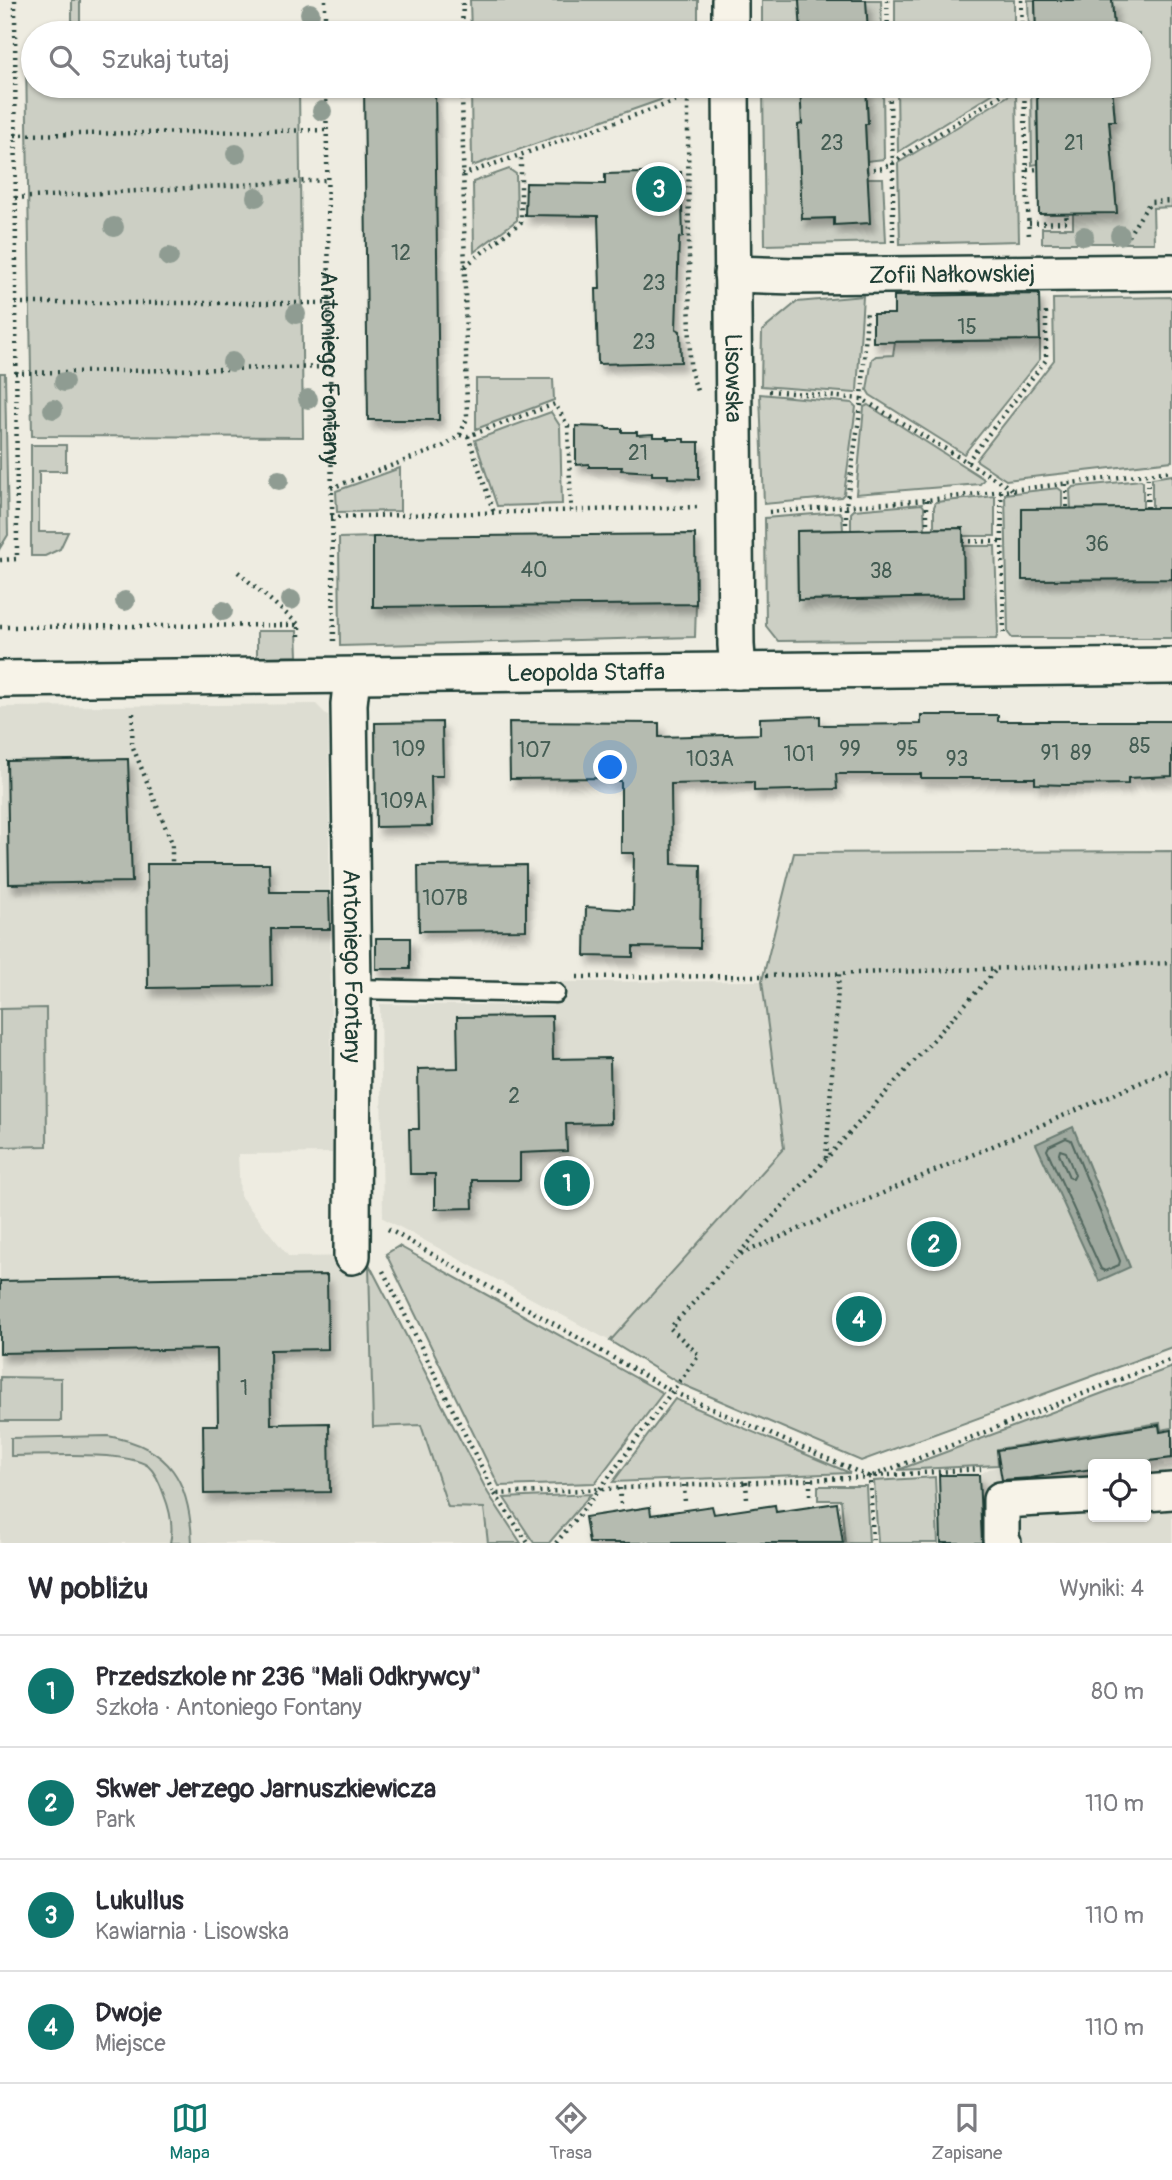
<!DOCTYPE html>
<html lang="pl">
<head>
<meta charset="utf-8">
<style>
	body { margin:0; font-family:Pangolin,sans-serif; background:#f2f2f3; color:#2b2b33 }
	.controls { position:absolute; right:21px; bottom:21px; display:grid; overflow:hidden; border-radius:7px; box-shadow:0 2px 5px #0004 }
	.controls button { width:63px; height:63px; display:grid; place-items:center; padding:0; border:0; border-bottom:2px solid #e1e1e2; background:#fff; color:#2b2b33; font:35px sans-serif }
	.you { position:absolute; left:611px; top:768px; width:24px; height:24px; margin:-18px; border:5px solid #fff; border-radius:50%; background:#1a73e8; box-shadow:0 0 0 10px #1a73e833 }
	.badge { display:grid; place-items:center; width:46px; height:46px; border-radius:50%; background:#0f766e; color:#fff; font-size:23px; font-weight:700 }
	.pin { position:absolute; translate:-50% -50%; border:4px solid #fff; box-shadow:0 2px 7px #0006 }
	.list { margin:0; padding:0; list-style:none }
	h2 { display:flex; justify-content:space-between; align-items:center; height:91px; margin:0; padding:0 28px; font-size:30px }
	h2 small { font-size:23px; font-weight:400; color:#7c7c81 }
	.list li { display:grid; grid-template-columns:46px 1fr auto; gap:21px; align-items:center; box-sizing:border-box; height:112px; padding:0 28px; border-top:2px solid #e1e1e2 }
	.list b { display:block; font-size:26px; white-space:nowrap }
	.list p { margin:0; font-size:23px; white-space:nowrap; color:#7c7c81 }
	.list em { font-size:23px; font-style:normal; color:#7c7c81 }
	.icon { flex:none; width:38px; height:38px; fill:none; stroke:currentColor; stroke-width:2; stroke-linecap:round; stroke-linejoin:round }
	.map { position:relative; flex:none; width:1172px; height:1543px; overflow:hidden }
	.search { position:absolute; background:#fff; box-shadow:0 2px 5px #0004; left:21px; right:21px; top:21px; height:77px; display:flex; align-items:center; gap:18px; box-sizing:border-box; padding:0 24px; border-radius:38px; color:#7c7c81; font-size:26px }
	.sheet { height:539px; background:#fff }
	nav { display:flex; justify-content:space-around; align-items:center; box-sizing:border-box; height:98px; border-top:2px solid #e1e1e2; background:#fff; font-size:19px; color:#7c7c81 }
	nav a { display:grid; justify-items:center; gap:4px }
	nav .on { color:#0f766e }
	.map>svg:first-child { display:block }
	.built { fill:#ddddd2 }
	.green { fill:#cccfc4; stroke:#76867c; stroke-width:2 }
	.water { fill:#9fa99f; stroke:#6c7e74; stroke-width:2 }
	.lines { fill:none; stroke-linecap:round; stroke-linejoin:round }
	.shore { stroke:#52685f; stroke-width:2 }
	.building { fill:#b5bbb0; stroke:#1f3d34; stroke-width:2; filter:url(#shadow) }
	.service-casing { stroke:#1f3d34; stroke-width:23 }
	.minor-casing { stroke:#1f3d34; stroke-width:40 }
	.path { stroke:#1f3d34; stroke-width:4.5; stroke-dasharray:2 5; stroke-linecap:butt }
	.service { stroke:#f7f3e8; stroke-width:18 }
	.minor { stroke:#f7f3e8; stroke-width:35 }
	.tree { fill:#8f9c92 }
	.labels { text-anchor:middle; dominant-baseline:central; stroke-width:5; stroke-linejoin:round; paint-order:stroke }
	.number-label { font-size:21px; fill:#445c53 }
	.street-label { font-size:24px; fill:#1f3d34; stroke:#f7f3e8 }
</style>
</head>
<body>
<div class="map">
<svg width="1172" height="1543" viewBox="0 0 1172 1543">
	<defs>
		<filter id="shadow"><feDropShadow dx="4.5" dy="8" stdDeviation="3.5" flood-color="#0004"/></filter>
	</defs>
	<rect width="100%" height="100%" fill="#eeece1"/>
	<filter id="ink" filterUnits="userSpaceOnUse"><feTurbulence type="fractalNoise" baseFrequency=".0143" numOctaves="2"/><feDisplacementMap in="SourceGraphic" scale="14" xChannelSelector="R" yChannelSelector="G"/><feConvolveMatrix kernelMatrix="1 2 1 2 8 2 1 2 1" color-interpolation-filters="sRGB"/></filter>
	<g filter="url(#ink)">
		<path class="built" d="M316 704 328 716 332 1153 238 1154 240 1196 289 1257 369 1256 373 1427 421 1425 448 1507 484 1508 488 1543H0V707Z
			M762 981 784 1148 610 1341 383 1218 380 1004 553 1006 555 982Z
			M1163 1459 1164 1466 1172 1465V1543H982L979 1475 989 1469 1000 1466 1003 1482 1093 1469V1517H1146V1464H1126Z"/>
		<path class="green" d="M72 0H80V33H72Z
			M470 0H698V33H471Z
			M762 0H799L803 33H762Z
			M866 0H881L882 33H864H867Z
			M895 0H1014V33H895Z
			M1028 0H1035L1036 33H1029Z
			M1112 0H1172V207L1153 208 1154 243H1042V228H1073V213H1117L1109 121 1115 120 1112 86H1139V33H1108L1107 29 1114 28Z
			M33 50V86H299L303 437 32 436 26 59Z
			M471 86H693L666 98 472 166Z
			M763 86H800L803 124 798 125 803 219 834 218V224L867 178H883L886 242 765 245Z
			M897 86H1005L898 152Z
			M1031 86H1037L1038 164 1032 165Z
			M866 87H883L884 159 867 161 865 124 868 123Z
			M1016 91 1019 241 900 244 898 163Z
			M509 169 516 174 517 220 474 252 473 182Z
			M863 296 857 391 855 393 761 386 762 331 797 302Z
			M1172 297V461L1006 480 976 460 1054 360 1053 299Z
			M1040 340V359L964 454 870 395 867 390 872 359 876 356 893 355 895 342Z
			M0 373H5L8 535 0 548Z
			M476 379H553L554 400 476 429Z
			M760 394 852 403 856 407 844 494 841 497 764 504Z
			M868 405 984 479 980 484 856 494 864 407Z
			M551 412 560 426 562 504 497 506 475 440Z
			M31 445H66V471H39V532H68L60 549 45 556H31Z
			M400 468V511L337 512 336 491Z
			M1172 475V508H1152V478Z
			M1141 480 1143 482V508L1071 509 1070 490 1073 487Z
			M1058 488 1062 491V509H1022V580L1172 579V638H1012L1008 633 1005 494Z
			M995 496V536H963V528H934V507L936 502Z
			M922 504 924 507 925 529 851 530V513L854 510Z
			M839 512 842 515 843 530 797 531 798 600 964 597 963 546H995L998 633 996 639 778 641 766 626 765 518Z
			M373 537V606L696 604 695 637 340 646 339 538Z
			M257 631H297L298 656 257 657Z
			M1172 851V1347L861 1461 679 1383 610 1341 784 1148 762 981 794 853Z
			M46 1008 47 1146 0 1147V1009Z
			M399 1246 663 1393 595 1483 499 1486 386 1254Z
			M369 1264 488 1493 521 1543H488L484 1508 448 1507 421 1425 373 1427Z
			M1172 1367V1428L1161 1430 1160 1423 997 1449 998 1465 898 1470Z
			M0 1377 61 1378V1421H0Z
			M675 1399 850 1473 613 1482Z
			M108 1436C171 1447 190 1482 192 1543H170C174 1526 170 1510 164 1495 161 1486 155 1472 148 1466 126 1450 40 1456 11 1456V1438Z
			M935 1477 938 1543H878L874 1481Z
			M818 1486H866L869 1543H845L841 1500H818Z
			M591 1494 549 1543H534L504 1498Z"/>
		<path class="water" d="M1073 1127 1130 1267 1099 1281 1036 1144Z"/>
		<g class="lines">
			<path class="shore" d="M1066 1138 1071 1140 1120 1261 1119 1265 1105 1271 1101 1269 1047 1150 1049 1146Z
				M1060 1150 1066 1152 1075 1175 1073 1179 1069 1177 1059 1154Z"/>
		</g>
		<path class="building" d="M799 0H866L868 33H799H801Z
			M1035 0H1112L1114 29H1107L1108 33H1036Z
			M364 86H435L439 420H368Z
			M800 86H866L868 124H865L870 223 834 225V218L802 219 798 125 802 124Z
			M1037 86H1112L1115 121H1109L1117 213 1039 214Z
			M681 172 683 237 679 238 676 329 680 331 681 362 598 364 596 289H600L598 216 525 215 526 183 605 184V174Z
			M1039 294 1040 340 873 342V314H894V296Z
			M576 426 606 427 607 429H622V432H637V435L653 434V437H667V439H684V442H699V479L668 478V475H652V472L621 470 622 467H589V464L576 465Z
			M1143 508H1172V579L1022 580V509Z
			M963 528 964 597 798 600 797 531Z
			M695 534 696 604 373 607V537Z
			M921 715H998V721H1172V776L1128 778V784L1065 785 1035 784V778H921V774H836L837 789 754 791V782L671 784 672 864 701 865 700 948 633 947V957L585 956 586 907 633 910 634 853H621V781H608V778L510 779 509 722 659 723V737L760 734V718L820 716V725L921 724Z
			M442 722 443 776H431L432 826 376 827 375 723Z
			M128 759 132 882 9 884 7 761Z
			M147 864H269L270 892H329L330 929H271L272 986 148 988Z
			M526 865V930L419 931 418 866Z
			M376 938H410V969H376Z
			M552 1016 553 1059 610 1058 611 1123 566 1124 567 1151 520 1153V1180H472L473 1208 435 1209V1174H410L409 1129H419L418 1069 458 1068 457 1017Z
			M327 1275 328 1349 270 1350 271 1424 329 1423 330 1492 204 1494 203 1425H218L217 1349 0 1353V1281Z
			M1159 1425 1160 1432 1172 1430V1458L1126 1464H1093V1469L1030 1478 1002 1480 997 1450Z
			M939 1475H979L982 1543H941Z
			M837 1503 843 1543H589L585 1517 650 1507 651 1515 712 1506 714 1514 775 1505 776 1512Z"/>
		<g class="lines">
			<g class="service-casing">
				<path id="service" d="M353 989 555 993"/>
			</g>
			<g class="minor-casing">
				<g id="minor">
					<path d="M730 0V33"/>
					<path id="s2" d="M731 86 736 645 738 671"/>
					<path id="s3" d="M732 274 795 276 1172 272"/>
					<path id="s4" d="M352 676 349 704 353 989 352 1256"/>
					<path id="s5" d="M0 679 1172 666"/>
					<path d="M1146 1493 1172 1491"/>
					<path d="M1003 1543 1001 1539V1500L1093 1495"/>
				</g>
			</g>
			<g class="path">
				<path d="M325 0V33"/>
				<path d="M887 0 888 33"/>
				<path d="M1021 0 1022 33"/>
				<path d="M462 33 463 0"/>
				<path id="s1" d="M326 86 334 641"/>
				<path d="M889 86 893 162V242"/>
				<path d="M1024 86 1029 239"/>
				<path d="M695 92 688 97V130L690 368 697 391"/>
				<path d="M15 135 327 130"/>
				<path d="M866 170 884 168 1015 86"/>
				<path d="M1027 170 1038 169"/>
				<path d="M462 175 688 97"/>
				<path d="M15 198 327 180"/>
				<path d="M1029 223 1067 222 1066 213"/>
				<path d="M1128 236 1150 202 1172 201"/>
				<path d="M465 266 521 222V156"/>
				<path d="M15 303H329"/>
				<path d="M15 373 330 367"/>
				<path d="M769 391 862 399 1012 489"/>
				<path d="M460 435 468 436 555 404 568 426 571 511"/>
				<path d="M468 436 494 513"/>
				<path d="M967 462 1046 360V307"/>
				<path d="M1066 484 1067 509"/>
				<path d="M331 488 442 447 460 435 467 418 462 86"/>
				<path d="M1001 491 1004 635"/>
				<path d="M927 500V529"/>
				<path d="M1147 508 1148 474"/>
				<path d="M769 512 927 500 1172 471"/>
				<path d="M331 517 700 507"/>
				<path d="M846 531V506L862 399 867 309"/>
				<path d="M963 541 1002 542"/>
				<path d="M0 560 17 559 15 0"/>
				<path d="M238 572 298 624"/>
				<path d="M0 627 299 625V640"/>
				<path d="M133 713 132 745 172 843V864"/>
				<path d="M577 977 763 976 1172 963"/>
				<path d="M826 1158 839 974"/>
				<path d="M388 1229 673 1392 870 1477 1172 1359"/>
				<path d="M741 1254 1172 1069"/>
				<path d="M383 1271 495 1494 870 1477 873 1543"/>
				<path d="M875 1476 981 1469"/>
				<path d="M810 1479V1497"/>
				<path d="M746 1482 747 1499"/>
				<path d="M684 1485 685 1503"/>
				<path d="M620 1488 621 1506"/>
				<path d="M495 1494 528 1543"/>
				<path d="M556 1543 600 1489 699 1355 670 1328 826 1159 996 970"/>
			</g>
			<use href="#service" class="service"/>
			<use href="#minor" class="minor"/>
		</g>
		<g class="tree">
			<circle cx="310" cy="13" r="10"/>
			<circle cx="322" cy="111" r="10"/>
			<circle cx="236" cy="154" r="10"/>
			<circle cx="256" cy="197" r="10"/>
			<circle cx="114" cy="227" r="10"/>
			<circle cx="1120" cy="235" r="10"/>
			<circle cx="1084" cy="236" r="10"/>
			<circle cx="169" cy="257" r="10"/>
			<circle cx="296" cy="314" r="10"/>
			<circle cx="232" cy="362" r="10"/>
			<circle cx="64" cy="382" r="10"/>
			<circle cx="308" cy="399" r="10"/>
			<circle cx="53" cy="409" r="10"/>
			<circle cx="279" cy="480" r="10"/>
			<circle cx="291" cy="600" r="10"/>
			<circle cx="125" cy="601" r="10"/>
			<circle cx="223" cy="611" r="10"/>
		</g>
	</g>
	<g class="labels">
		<g class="number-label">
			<text x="832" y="143">23</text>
			<text x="1074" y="143">21</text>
			<text x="401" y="253">12</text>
			<text x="654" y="283">23</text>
			<text x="967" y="327">15</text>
			<text x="644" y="342">23</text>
			<text x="638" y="453">21</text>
			<text x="1097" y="544">36</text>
			<text x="534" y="570">40</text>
			<text x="881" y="571">38</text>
			<text x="1140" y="746">85</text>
			<text x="409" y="749">109</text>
			<text x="850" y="749">99</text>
			<text x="907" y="749">95</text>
			<text x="534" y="750">107</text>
			<text x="1050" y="753">91</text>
			<text x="1081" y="753">89</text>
			<text x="799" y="754">101</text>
			<text x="710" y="759">103A</text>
			<text x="957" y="759">93</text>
			<text x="404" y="801">109A</text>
			<text x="445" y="898">107B</text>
			<text x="514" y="1096">2</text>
			<text x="244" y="1388">1</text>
		</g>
		<g class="street-label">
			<text stroke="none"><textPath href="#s3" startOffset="220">Zofii Nałkowskiej</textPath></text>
			<text stroke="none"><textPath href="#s1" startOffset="282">Antoniego Fontany</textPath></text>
			<text stroke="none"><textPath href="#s2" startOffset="292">Lisowska</textPath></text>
			<text stroke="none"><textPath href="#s5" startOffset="586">Leopolda Staffa</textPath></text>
			<text stroke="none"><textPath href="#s4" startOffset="290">Antoniego Fontany</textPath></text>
		</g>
	</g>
</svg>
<div class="controls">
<button><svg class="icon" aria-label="locate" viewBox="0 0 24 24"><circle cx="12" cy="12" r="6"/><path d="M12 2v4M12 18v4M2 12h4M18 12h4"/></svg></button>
</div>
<div class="you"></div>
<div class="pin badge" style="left:567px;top:1183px">1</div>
<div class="pin badge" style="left:934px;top:1244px">2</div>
<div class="pin badge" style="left:659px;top:189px">3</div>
<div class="pin badge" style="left:859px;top:1319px">4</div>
<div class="search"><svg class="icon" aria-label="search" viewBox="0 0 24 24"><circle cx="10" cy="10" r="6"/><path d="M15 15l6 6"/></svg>Szukaj tutaj</div>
</div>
<section class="sheet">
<h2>W pobliżu<small>Wyniki: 4</small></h2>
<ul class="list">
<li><span class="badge">1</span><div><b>Przedszkole nr 236 &quot;Mali Odkrywcy&quot;</b><p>Szkoła · Antoniego Fontany</p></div><em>80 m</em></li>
<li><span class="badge">2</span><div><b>Skwer Jerzego Jarnuszkiewicza</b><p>Park</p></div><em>110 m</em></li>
<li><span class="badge">3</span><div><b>Lukullus</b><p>Kawiarnia · Lisowska</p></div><em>110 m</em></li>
<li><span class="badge">4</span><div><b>Dwoje</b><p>Miejsce</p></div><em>110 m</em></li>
</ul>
</section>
<nav>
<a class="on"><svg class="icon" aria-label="map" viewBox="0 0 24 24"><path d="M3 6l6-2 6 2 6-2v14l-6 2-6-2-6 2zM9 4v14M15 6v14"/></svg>Mapa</a>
<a><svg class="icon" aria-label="directions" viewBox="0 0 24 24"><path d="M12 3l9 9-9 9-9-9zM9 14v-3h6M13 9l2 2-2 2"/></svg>Trasa</a>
<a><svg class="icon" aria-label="saved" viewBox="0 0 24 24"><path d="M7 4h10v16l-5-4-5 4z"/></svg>Zapisane</a>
</nav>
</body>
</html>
